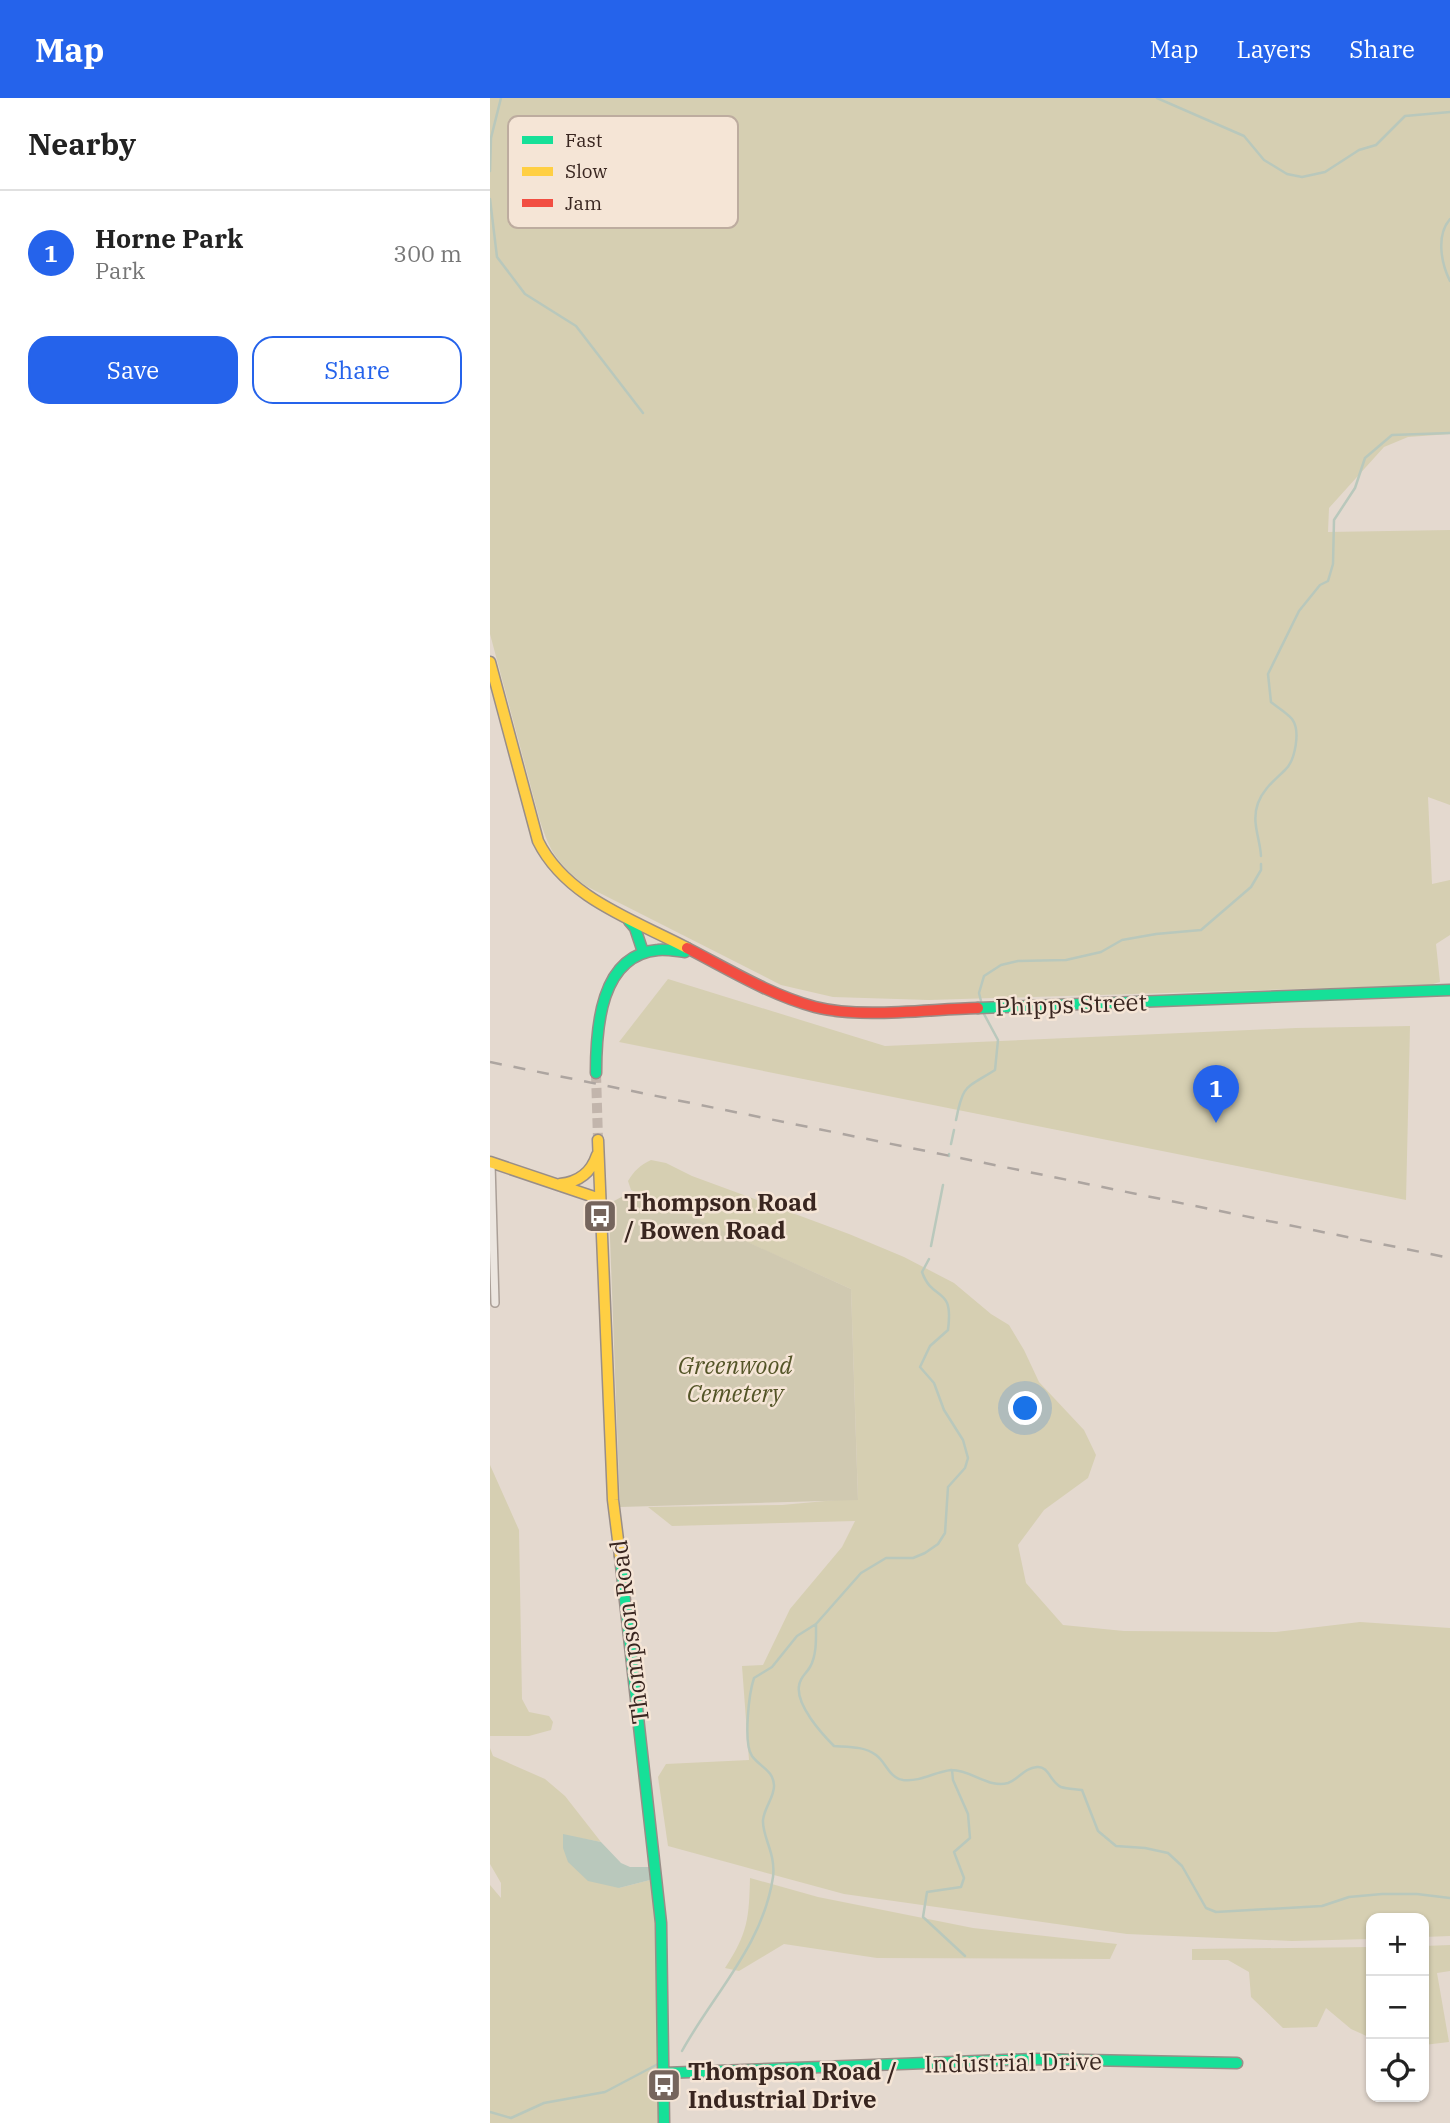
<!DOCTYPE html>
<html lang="en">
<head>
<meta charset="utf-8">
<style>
	body { margin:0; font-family:"IBM Plex Serif",serif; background:#f6f6f6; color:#222 }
	.controls { position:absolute; right:21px; bottom:21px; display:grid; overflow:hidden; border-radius:14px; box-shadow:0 2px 5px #0004 }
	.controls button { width:63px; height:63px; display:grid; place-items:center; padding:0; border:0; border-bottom:2px solid #e0e0e0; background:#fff; color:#222; font:35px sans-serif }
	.you { position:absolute; left:536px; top:1311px; width:24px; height:24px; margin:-18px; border:5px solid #fff; border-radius:50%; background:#1a73e8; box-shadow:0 0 0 10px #1a73e833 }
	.badge { display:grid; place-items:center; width:46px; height:46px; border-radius:50%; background:#2563eb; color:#fff; font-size:23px; font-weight:700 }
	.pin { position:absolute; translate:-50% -58px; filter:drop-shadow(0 2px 4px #0008) }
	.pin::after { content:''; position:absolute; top:37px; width:24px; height:21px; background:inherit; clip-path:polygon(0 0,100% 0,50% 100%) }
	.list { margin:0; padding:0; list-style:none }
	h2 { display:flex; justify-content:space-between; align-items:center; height:91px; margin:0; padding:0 28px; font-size:30px }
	h2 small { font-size:23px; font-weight:400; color:#767676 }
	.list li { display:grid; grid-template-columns:46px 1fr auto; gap:21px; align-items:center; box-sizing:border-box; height:126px; padding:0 28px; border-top:2px solid #e0e0e0 }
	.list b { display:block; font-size:26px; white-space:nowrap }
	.list p { margin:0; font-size:23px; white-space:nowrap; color:#767676 }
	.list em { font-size:23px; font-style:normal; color:#767676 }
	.actions { display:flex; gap:14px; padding:21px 28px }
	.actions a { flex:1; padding:16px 0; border:2px solid #2563eb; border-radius:21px; text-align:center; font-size:24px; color:#2563eb }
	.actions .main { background:#2563eb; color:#fff }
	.icon { flex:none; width:38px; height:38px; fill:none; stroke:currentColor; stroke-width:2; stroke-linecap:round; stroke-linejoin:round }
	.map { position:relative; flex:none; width:960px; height:2025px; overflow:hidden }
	header { display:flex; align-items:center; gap:42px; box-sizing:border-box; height:98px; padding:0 35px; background:#2563eb; color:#fff }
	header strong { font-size:33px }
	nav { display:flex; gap:38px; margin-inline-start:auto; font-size:24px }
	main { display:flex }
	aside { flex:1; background:#fff }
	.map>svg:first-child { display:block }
	.green { fill:#d6cfb2 }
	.cemetery { fill:#d0c9b1 }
	.water { fill:#b9c8bc }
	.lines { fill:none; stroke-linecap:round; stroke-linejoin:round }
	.stream { stroke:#b9c8bc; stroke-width:2.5 }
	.secondary-tunnel { stroke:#c2b5ac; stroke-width:10; stroke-dasharray:10 5; stroke-linecap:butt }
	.street-casing { stroke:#aa9f97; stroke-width:10 }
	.fast-casing { stroke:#998e88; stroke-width:13 }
	.slow-casing { stroke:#998e88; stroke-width:13 }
	.jam-casing { stroke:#998e88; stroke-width:13 }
	.street { stroke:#ece6e0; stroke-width:7 }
	.fast { stroke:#16e098; stroke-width:10 }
	.slow { stroke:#ffcf43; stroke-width:10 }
	.jam { stroke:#f24e42; stroke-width:10 }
	.rail { stroke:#ada5a0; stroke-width:2.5; stroke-dasharray:12 12; stroke-linecap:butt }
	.labels { text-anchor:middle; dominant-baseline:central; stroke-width:5; stroke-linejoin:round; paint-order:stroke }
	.street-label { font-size:24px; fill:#392620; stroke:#f5e5d6 }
	.poi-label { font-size:24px; font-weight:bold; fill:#392620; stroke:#f5e5d6; text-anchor:start }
	.park-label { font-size:24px; font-style:italic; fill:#535427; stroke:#f5e5d6 }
	.key { fill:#f5e5d6; stroke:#bdac9f; stroke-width:2 }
	.key-label { font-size:19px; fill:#392620 }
</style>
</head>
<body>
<header>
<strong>Map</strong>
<nav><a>Map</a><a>Layers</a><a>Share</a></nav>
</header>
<main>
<aside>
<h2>Nearby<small></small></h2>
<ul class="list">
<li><span class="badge">1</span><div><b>Horne Park</b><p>Park</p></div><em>300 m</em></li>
</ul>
<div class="actions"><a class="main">Save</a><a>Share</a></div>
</aside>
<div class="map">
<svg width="960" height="2025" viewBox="0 0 960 2025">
	<rect width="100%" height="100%" fill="#e4d9cf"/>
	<path class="green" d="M0 0H960V336L918 339 894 349 839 410 838 434 960 432V707L938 699 942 786 960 782V837L946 846 950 884 940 887 439 902 343 899 291 887 94 787C67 764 61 756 50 723L0 536Z
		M178 881 395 948 806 930 920 928 916 1102 129 944Z
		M161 1062 176 1065 202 1078 359 1136 414 1159 464 1185 501 1216 519 1227 534 1252 549 1284 594 1332 606 1357 598 1380 554 1412 528 1447 536 1485 573 1527 634 1533 786 1534 870 1524 960 1530V1838L934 1839V1820H881V1841L802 1843 637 1836 354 1796 178 1748 168 1679 176 1666 259 1662 252 1568 273 1567 300 1511 352 1449 365 1423 182 1428 158 1409 292 1407 368 1400 361 1191 141 1092 138 1083C144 1073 150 1067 161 1062Z
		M0 1367 29 1432 32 1601 39 1614 59 1618 63 1624 61 1632 39 1638H0Z
		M0 1650 3 1658 55 1681 75 1698 111 1744 73 1737 129 1790 164 1781 169 2025H0V1787L11 1800V1785L0 1766Z
		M260 1780 328 1799 483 1830 627 1846 620 1861 387 1860 294 1846 249 1873 235 1870C258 1835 259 1820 260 1780Z
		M960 1847V1873L947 1875 959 1944 934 1947V1848Z
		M881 1849V1940L861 1931 836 1910 827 1929 793 1930 761 1899 759 1874 738 1862H702V1851Z"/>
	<path class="cemetery" d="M139 1095H148L187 1112 361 1191 368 1402 130 1409 119 1113 122 1104Z"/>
	<path class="water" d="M73 1736 111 1744 131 1765 140 1769H163L164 1781 129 1790 98 1783 78 1764 73 1750Z"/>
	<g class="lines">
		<path class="stream" d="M667 0 754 38 774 62 797 76 812 79 835 74 869 52 886 47 915 18 960 14
			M0 73 1 40 11 0
			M0 101 7 159 35 196 86 228 153 315
			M960 121C946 137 951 165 960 183
			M771 758C770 740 761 724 768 705 773 691 785 682 795 672 805 663 811 633 802 621 797 615 787 609 781 604L778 576 809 513 830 487 838 483 843 466 844 422 865 390 875 360 902 337 960 335
			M491 903 489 895 494 878 511 867 528 863 576 862 611 854 632 842 666 836 711 832 761 789 771 772V766
			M466 1022C473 986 475 991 505 972L508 942 494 916
			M461 1046 464 1032
			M459 1058V1056
			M441 1148 453 1087
			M326 1526C326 1539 327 1557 320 1569 316 1576 310 1579 309 1588 306 1607 331 1635 344 1648 358 1649 374 1648 386 1657 396 1664 399 1680 413 1682 431 1684 444 1674 461 1672 480 1671 499 1691 518 1685 529 1681 534 1670 547 1669 559 1668 560 1684 571 1689 577 1691 585 1691 592 1692L608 1733 626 1748 655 1750 678 1755 692 1768 716 1810 726 1814 832 1808 859 1799 892 1796H927L960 1800
			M462 1672 463 1682 478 1716 480 1740 464 1754 474 1780 471 1789 437 1794 433 1819 475 1858
			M192 1953C224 1895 273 1847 283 1779 286 1755 272 1739 273 1722 274 1710 285 1698 284 1687 283 1672 270 1669 262 1658 253 1645 259 1595 264 1580L282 1569 307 1538 326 1526 371 1475 396 1460H423L435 1455 448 1446 455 1435 458 1389 475 1370 478 1360 473 1342 454 1312 444 1285 430 1269 440 1248 458 1232C464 1186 443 1205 432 1174L439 1161
			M0 2014 21 2020 54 2005 115 1994 168 1966"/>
		<path class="secondary-tunnel" d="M106 975 108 1042"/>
		<g class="street-casing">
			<path id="street" d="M1 1065 5 1205"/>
		</g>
		<g class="fast-casing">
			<path id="fast" d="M139 823 145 830 153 854
				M488 910 960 892
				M106 975C106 930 110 857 168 852 176 851 186 853 195 854
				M130 1458 171 1825 174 2025
				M174 1975 544 1961 747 1965"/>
		</g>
		<g class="slow-casing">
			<path id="slow" d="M0 564 48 743C76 800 144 822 197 850
				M108 1042 123 1402 130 1458
				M0 1064 110 1101
				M70 1086C89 1084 101 1075 107 1057"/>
		</g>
		<g class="jam-casing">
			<path id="jam" d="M197 850C238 871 280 897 325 909 372 921 439 911 488 910"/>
		</g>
		<use href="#street" class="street"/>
		<use href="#fast" class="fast"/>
		<use href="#slow" class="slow"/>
		<use href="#jam" class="jam"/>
		<path class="rail" d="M0 964 960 1160"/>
	</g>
	<defs>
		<g id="bus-square" transform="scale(1.75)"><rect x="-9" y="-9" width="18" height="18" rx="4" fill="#75655d" stroke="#f5e5d6"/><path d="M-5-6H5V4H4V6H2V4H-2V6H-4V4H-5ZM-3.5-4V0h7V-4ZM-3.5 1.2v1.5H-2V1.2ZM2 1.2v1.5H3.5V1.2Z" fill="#fff"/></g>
	</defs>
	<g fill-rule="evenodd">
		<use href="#bus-square" x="110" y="1118"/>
		<use href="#bus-square" x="174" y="1987"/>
	</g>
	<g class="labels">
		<g class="street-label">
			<text transform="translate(581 906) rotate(-2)">Phipps Street</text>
			<text transform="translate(139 1534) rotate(-97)">Thompson Road</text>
			<text transform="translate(523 1964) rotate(-1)">Industrial Drive</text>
		</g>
		<g class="poi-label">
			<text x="134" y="1104">Thompson Road<tspan x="134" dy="28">/ Bowen Road</tspan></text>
			<text x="198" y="1973">Thompson Road /<tspan x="198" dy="28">Industrial Drive</tspan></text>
		</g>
		<g class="park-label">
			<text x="245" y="1267">Greenwood<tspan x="245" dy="28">Cemetery</tspan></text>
		</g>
	</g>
	<rect x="18" y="18" width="230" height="112" rx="10" class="key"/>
	<rect x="32" y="38" width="31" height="8" fill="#16e098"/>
	<rect x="32" y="69" width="31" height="9" fill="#ffcf43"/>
	<rect x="32" y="101" width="31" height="8" fill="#f24e42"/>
	<g class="key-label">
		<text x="75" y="49">Fast</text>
		<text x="75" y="80">Slow</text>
		<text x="75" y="112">Jam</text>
	</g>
</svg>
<div class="controls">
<button>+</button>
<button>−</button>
<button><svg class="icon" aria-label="locate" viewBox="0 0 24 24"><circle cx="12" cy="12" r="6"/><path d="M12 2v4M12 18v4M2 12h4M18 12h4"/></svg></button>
</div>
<div class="you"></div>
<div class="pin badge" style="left:726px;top:1025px">1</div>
</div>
</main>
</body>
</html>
